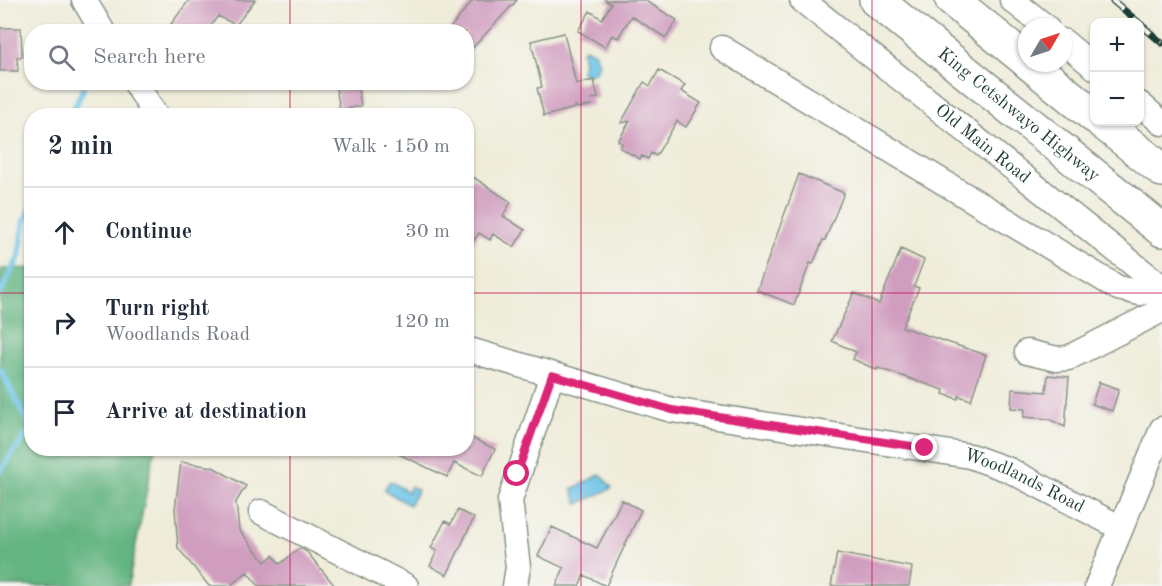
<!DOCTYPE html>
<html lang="en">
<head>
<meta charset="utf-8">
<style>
	body { margin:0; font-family:"Old Standard TT",serif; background:#f2f2f3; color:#1f2937 }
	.controls { position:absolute; right:18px; top:18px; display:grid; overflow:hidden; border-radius:12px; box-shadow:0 2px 4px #0004 }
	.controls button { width:54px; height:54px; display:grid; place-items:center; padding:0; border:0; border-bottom:2px solid #e0e1e3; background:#fff; color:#1f2937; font:30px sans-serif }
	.compass { position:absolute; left:1018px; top:18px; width:54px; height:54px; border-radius:50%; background:#fff; box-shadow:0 2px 4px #0004; rotate:51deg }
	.stop { position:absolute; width:18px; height:18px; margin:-14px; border:4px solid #db2777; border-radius:50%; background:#fff }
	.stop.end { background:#db2777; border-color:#fff; box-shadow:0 2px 6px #0008 }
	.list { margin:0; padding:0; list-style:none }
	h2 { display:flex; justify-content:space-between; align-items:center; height:78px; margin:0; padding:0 24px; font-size:26px }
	h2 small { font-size:20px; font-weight:400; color:#747a83 }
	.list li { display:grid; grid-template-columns:39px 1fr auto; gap:18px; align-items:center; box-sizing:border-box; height:90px; padding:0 24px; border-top:2px solid #e0e1e3 }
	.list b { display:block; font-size:22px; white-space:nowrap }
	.list p { margin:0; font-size:20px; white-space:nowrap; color:#747a83 }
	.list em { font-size:20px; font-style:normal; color:#747a83 }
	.icon { flex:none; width:33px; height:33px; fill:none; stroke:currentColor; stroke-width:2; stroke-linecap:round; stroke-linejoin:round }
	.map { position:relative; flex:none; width:1162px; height:586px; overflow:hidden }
	.search { position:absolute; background:#fff; box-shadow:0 2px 4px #0004; left:24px; top:24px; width:450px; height:66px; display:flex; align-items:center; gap:15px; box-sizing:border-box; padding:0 21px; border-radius:24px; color:#747a83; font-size:22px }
	.panel { position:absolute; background:#fff; box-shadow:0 2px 4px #0004; left:24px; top:108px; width:450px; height:348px; border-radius:24px }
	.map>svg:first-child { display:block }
	.forest { fill:#62b480; stroke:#40785a; stroke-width:1.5 }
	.water { fill:#6ac4e7; stroke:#44808e; stroke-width:1.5 }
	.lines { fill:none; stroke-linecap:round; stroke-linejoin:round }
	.stream { stroke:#6ac4e7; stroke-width:6 }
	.building { fill:#d09dbf }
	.minor-casing { stroke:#879486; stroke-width:27 }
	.highway-casing { stroke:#879486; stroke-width:36 }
	.minor { stroke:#fff; stroke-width:24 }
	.highway { stroke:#fff; stroke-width:33 }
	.rail-casing { stroke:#1f3d34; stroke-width:7 }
	.rail { stroke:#f6f6f2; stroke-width:4.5; stroke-dasharray:14; stroke-linecap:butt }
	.route { stroke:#db2777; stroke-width:8 }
	.grid { fill:none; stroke:#c2185b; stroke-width:1.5; stroke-opacity:0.55 }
	.labels { text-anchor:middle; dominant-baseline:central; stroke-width:4.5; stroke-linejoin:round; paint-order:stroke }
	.street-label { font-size:18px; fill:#1f3d34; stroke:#f6f6f2 }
</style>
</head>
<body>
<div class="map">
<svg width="1162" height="586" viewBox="0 0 1162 586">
	<rect width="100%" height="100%" fill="#f6f6f2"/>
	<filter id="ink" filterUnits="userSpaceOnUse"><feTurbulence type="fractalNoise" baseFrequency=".0167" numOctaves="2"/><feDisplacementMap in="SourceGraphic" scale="12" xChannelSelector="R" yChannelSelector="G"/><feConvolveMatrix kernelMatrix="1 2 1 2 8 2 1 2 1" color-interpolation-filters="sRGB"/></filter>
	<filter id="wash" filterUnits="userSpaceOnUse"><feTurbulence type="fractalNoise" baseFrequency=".008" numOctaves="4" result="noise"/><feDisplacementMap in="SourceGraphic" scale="24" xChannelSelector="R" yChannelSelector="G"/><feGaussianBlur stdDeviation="1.35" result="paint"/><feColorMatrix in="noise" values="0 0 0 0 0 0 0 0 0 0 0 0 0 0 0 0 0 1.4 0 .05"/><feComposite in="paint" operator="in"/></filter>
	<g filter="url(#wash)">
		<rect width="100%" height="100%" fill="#efecd9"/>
		<path class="forest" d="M31 268 32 448 155 449 128 586H0V269Z"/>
		<path class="water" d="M585 48 595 53 599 63 597 70 590 75 584 74 581 70 584 62 582 52Z
			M601 474 612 488 578 504 572 489Z
			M390 481 408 492 411 486 418 490 409 505 384 490Z"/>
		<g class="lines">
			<path class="stream" d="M71 116 83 89
				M0 293 19 257 24 222 32 204
				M0 369 31 428 0 471"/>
		</g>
		<g id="blocks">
			<path class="building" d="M189 0H255L236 25 218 16 206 32H165Z
				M473 0H517L466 55V32H447Z
				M605 0H644L677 20 666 38 631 16 618 38 612 35 605 47 578 31 590 11 602 19 611 4Z
				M0 28H21L22 57H17L18 71H0Z
				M564 33 576 84 594 80 598 98 591 99 592 105 579 108 575 106V108L544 116 537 88 542 87 531 41Z
				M659 70 685 85 681 91 701 103 686 127 677 121 656 156 651 153 648 159 642 156 640 159 620 148 622 143 618 141 630 121 621 123 644 82 650 86Z
				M335 82H357L361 106 340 110Z
				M799 174 844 193 825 240H823L813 264 810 263 794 305 757 290Z
				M473 177 511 202 503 216 525 230 514 247 493 234 490 240 479 233 466 252V187Z
				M901 249 924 260 914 286 919 288 902 327 986 355 971 400 959 396 958 399 943 394 944 390 878 368 877 370 853 359 856 352 832 341 854 293 879 304Z
				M1048 375 1069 377 1065 427 1049 419 1024 417 1025 409 1011 408 1012 389 1046 392Z
				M1099 382 1119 389 1112 411 1092 404Z
				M466 435 495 449 482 476 454 463 447 477 386 448H466Z
				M181 462 213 467 246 486 236 502 239 530 265 562 273 555 280 564 300 548 307 552 335 586H259L247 572 230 586H209L178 548 175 509Z
				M622 500 641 510 606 586 584 575 579 586H556L564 568 538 556 552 527 597 548Z
				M458 510 474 518 447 575 430 566 437 551 431 548 445 521 451 524Z
				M837 553 912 567 909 586H831Z"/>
		</g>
	</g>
	<g filter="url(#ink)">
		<use href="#blocks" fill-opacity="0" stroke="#879486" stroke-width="1.5"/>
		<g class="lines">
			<g class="minor-casing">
				<g id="minor">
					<path d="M84 0 103 32"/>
					<path id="s1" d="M802 0 1162 287"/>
					<path d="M1012 0 1046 27"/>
					<path d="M1063 41 1094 67"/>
					<path d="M722 48 1118 288 1140 293 1162 289"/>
					<path d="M135 82 156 116"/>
					<path d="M1140 104 1162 123"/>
					<path id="s2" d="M466 349 672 410 970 456 1009 470 1121 528"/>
					<path d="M1027 352 1057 359 1068 358 1162 310"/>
					<path d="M261 512 406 586"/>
					<path d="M515 586 518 567 510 500 552 375"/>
					<path d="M1097 586 1162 429"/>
				</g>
			</g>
			<g class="highway-casing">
				<g id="highway">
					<path id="s3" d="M876 0 1162 230"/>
					<path d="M952 0 1027 61"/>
					<path d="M1029 63 1094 116"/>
					<path d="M1102 122 1162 170"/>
				</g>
			</g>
			<use href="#minor" class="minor"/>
			<use href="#highway" class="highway"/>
			<g class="rail-casing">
				<path id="rail" d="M1112 0 1138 22
					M1140 24 1162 43"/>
			</g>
			<use href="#rail" class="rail"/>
		</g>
	</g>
	<g class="lines" filter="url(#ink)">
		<path class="route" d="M517 474 552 375 672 410 925 448"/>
	</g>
	<path class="grid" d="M290 0V32M581 0V586M872 0V586M290 82V116M0 293H32M466 293H1162M290 448V586"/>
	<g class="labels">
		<g class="street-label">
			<text stroke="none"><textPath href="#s3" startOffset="183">King Cetshwayo Highway</textPath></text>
			<text stroke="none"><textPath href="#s1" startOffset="231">Old Main Road</textPath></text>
			<text stroke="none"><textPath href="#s2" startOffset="576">Woodlands Road</textPath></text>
		</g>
	</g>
</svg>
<div class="controls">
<button>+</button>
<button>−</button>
</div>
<svg class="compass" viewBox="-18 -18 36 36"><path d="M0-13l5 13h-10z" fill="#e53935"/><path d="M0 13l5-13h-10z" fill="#747a83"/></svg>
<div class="stop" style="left:517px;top:474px"></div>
<div class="stop end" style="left:925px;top:448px"></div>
<div class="search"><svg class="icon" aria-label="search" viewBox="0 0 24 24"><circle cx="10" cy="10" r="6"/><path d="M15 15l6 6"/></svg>Search here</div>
<section class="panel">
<h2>2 min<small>Walk · 150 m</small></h2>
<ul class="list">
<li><svg class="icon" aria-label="ahead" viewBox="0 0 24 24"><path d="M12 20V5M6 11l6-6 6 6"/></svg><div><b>Continue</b></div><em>30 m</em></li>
<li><svg class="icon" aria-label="right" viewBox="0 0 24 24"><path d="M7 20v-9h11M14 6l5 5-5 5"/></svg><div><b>Turn right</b><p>Woodlands Road</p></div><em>120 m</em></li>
<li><svg class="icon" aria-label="arrive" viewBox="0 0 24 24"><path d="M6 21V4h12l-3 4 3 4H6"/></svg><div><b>Arrive at destination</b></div></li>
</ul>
</section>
</div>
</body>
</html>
